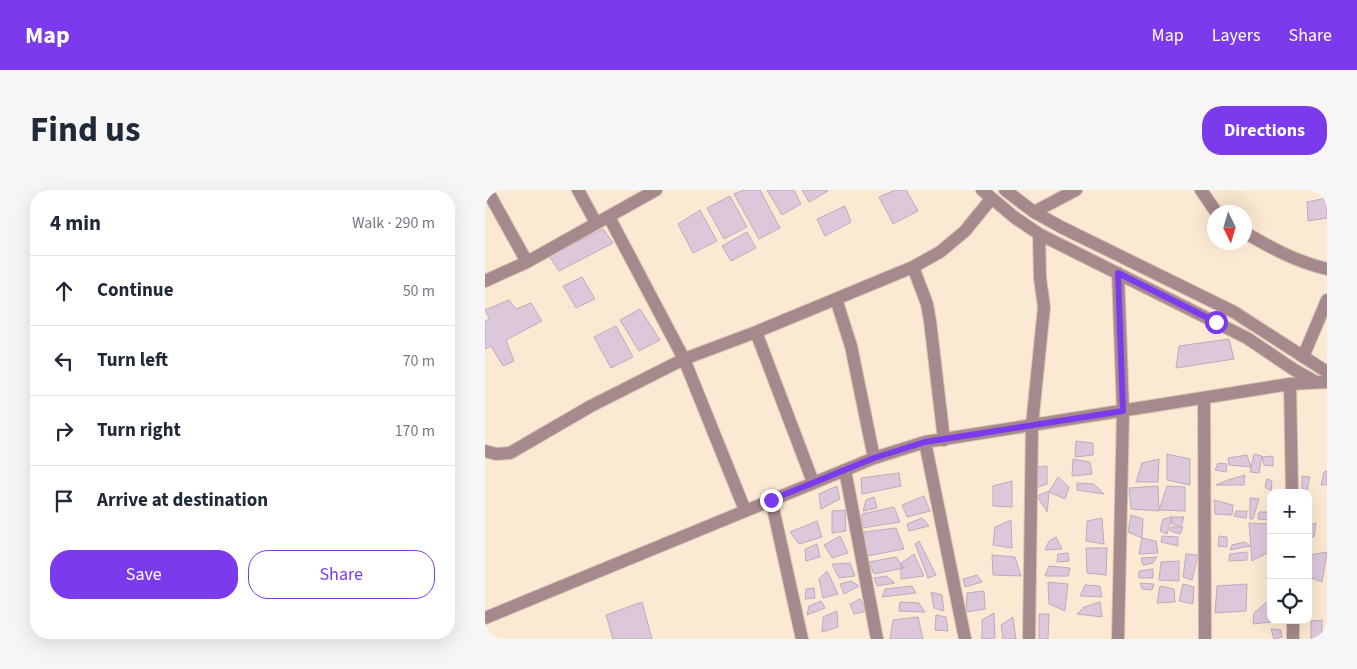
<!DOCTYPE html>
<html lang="en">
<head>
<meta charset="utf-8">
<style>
	body { margin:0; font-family:"Source Sans 3",sans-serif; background:#f6f6f7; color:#1f2937 }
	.controls { position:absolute; right:15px; bottom:15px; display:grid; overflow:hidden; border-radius:10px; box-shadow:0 5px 20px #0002 }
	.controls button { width:45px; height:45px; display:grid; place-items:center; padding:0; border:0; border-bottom:1px solid #e0e1e3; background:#fff; color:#1f2937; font:25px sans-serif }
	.compass { position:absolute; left:722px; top:15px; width:45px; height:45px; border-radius:50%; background:#fff; box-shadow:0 5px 20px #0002; rotate:175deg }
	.stop { position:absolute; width:15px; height:15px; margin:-11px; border:4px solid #7c3aed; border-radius:50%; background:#fff }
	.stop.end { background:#7c3aed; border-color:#fff; box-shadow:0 1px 5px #0008 }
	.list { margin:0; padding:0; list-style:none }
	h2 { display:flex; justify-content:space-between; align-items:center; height:65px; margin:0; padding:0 20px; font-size:21px }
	h2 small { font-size:16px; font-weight:400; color:#747a83 }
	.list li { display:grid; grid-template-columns:32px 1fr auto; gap:15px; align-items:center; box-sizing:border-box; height:70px; padding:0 20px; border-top:1px solid #e0e1e3 }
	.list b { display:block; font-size:19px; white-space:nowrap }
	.list em { font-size:16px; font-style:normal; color:#747a83 }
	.actions { display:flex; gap:10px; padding:15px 20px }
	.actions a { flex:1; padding:11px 0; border:1px solid #7c3aed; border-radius:20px; text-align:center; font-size:18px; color:#7c3aed }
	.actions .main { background:#7c3aed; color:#fff }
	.icon { flex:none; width:28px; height:28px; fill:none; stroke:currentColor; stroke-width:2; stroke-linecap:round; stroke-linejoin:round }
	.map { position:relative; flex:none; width:842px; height:449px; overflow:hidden; border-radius:20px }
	header { display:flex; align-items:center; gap:30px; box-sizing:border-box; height:70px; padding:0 25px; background:#7c3aed; color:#fff }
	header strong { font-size:24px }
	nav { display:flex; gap:28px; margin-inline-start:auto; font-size:18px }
	.intro { display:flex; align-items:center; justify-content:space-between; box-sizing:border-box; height:120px; padding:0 30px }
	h1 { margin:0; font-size:35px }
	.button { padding:12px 22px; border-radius:20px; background:#7c3aed; color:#fff; font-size:18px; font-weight:700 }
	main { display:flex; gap:30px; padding:0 30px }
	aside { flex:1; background:#fff; border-radius:20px; box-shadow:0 5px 20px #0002 }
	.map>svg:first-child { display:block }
	.building { fill:#ddc8db; stroke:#bfaabd }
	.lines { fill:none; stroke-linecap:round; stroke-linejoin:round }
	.minor-casing { stroke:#d4c4b1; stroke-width:14 }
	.minor { stroke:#a6898d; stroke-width:12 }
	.route { stroke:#7c3aed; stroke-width:6 }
</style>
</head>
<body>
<header>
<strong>Map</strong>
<nav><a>Map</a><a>Layers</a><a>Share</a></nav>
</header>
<div class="intro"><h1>Find us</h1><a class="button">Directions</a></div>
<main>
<aside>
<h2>4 min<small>Walk · 290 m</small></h2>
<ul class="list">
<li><svg class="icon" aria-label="ahead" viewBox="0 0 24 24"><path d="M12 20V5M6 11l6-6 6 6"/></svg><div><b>Continue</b></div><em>50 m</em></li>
<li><svg class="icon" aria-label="left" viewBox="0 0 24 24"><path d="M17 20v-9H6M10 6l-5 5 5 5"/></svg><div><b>Turn left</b></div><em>70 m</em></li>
<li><svg class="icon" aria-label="right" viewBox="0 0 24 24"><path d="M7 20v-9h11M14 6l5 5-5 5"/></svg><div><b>Turn right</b></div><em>170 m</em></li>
<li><svg class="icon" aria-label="arrive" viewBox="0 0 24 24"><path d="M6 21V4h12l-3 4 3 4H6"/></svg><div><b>Arrive at destination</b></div></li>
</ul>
<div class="actions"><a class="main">Save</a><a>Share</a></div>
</aside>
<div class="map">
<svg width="842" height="449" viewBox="0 0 842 449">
	<rect width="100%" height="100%" fill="#fbe9d3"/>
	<path class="building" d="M259 0H275L295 38 274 49 249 4Z
		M282 0H309L316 14 297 25Z
		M317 0H342L343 1 324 12Z
		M410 0H421L433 21 408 34 394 7Z
		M245 6 262 37 239 49 222 18Z
		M842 8V28L823 31 822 12Z
		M360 16 366 32 340 46 332 29Z
		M215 20 232 51 208 63 193 34Z
		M118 39 128 53 74 81 64 66Z
		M262 42 271 58 246 71 237 56Z
		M97 87 110 109 91 118 78 96Z
		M24 110 31 119 46 113 57 131 21 150 29 171 18 176 6 156 0 159V131L5 129 0 120Z
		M155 119 175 150 154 161 135 130Z
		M131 136 148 167 126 178 109 147Z
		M744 149 749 169 691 178 694 156Z
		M591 251 608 253V265L590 267Z
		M682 264 705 269V295L682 290Z
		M769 264 777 266 774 283 765 282Z
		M762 265 766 277 744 275 743 268Z
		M788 266V276L779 275 777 267Z
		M588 269 605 272 607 284 587 286Z
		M674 269 673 292H651L657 273Z
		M733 273 742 274 741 282 730 280Z
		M562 276V294L550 298 552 277Z
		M842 281V295H836L839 282Z
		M414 283 416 296 377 304 376 288Z
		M760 285 759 295H731L743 290Z
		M817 286 825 287 822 300 817 299Z
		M573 287 584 297 580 309 564 302Z
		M782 289 787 291 786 301 780 297Z
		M527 291V317L508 316V296Z
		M592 293 609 294 619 304 592 300Z
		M352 296 355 309 336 319 334 304Z
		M673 296 674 321 646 319 644 298Z
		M682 296 700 297V321L674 320Z
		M564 301 563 314 562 322 552 306Z
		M439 306 445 321 422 327 417 315Z
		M389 307 392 318 378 321 381 310Z
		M765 308 774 309 768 329H765Z
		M729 310 748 315 747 325 730 324Z
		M409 317 415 332 377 338V324Z
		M360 320 361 341 347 343V321Z
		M751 321H762L761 328 749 326Z
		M774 322H786V330L773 329Z
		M646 325 658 329 657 348 643 342Z
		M686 327H699L696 337 687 334Z
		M687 327 682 344 675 341 678 329Z
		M437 328 444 336 424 341 422 334Z
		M617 328 619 354 601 351 602 331Z
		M526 330 527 358 508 355 510 337Z
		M332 331 337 347 314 354 305 342Z
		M764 333 786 334V361L767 371Z
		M831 333 829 347 823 346V336Z
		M686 337H698L695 344 685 341Z
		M411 338 419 359 382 366 379 342Z
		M355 346 363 363 347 368 339 355Z
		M677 346 693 347V356L676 352Z
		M734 346 742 347V357L733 356Z
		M571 347 577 359 560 360 564 351Z
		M657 348 671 351 673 363 654 364Z
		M434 351 451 385 443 388 430 354Z
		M760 352 765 356 745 360 747 355Z
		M332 354 335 367 321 371 320 359Z
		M601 358H622L621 385 602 383Z
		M785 359H786V389H782Z
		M762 362V370L744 371 745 364Z
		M842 362 837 392 824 387 825 365Z
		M583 363 584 371 572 372 573 364Z
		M429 364 439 386 416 389V373Z
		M701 364 713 365 707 390 698 387Z
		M507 365 530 367 536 386 508 385Z
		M411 367 419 378 389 384 384 372Z
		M672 367 668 373 658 375 656 368Z
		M694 371V391L674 390 676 372Z
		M365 373 370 386 354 388 347 374Z
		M564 376 585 378 583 386H560Z
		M668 379V388H654V381Z
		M342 381 353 404 338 408 334 389Z
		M492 385 497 392 480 397 478 389Z
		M401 386 410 393 392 396 389 388Z
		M366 391 374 396 359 404 355 394Z
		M563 392 583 394 580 421 564 414Z
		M655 393 669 394 667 400 657 399Z
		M698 394 709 397 708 414 694 411Z
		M762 394 761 421 730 423 732 396Z
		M600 395 615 396 617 407 595 406Z
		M427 396 431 403 397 407 400 399Z
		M675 396 689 399 690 412 672 413Z
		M329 398 330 408 320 409 321 399Z
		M499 401 500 419 481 422 482 403Z
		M446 402 457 405 459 421 449 418Z
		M375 409 382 421 369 424 365 414Z
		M336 411 340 418 322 425 324 416Z
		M783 411 786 432 768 434 769 423Z
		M157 412 167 449H128L121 425Z
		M415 412 434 413 440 422 414 421Z
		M615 412 617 427 592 424 599 417Z
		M352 421 353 437 337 442 338 427Z
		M509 423 510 448 497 449V430Z
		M554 424H564L563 449H554Z
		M451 425 461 427 463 441 450 440Z
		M433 427 438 449H405L408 430Z
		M528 427 531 449H518L516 435Z
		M837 430V449H826V431Z
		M786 439 796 440 797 447 789 449Z"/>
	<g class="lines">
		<g class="minor-casing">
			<path id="minor" d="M2 0 42 72
				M93 0 111 33
				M497 0 529 27 554 44 762 148 808 179 831 192
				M520 0 549 22 576 37 749 122 842 182
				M716 0 731 22
				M549 22 591 0
				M124 27 199 169 260 320
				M759 42C786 58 812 72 842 79
				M428 77 442 114 445 131 459 250
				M633 83 638 221 633 449
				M0 91 42 72 171 0
				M351 109 366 156 389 268
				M271 142 328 292
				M818 167 842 110
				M805 194 807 303
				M719 208 720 449
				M440 252 480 449
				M0 261 11 264 25 263 106 216 199 169 271 142 428 77 455 62 480 41 506 9
				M360 280 392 449
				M286 309 317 449
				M0 428 360 280 389 268 440 252 805 194 842 192
				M808 430V449
				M544 449 547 235 559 117 555 88 554 44"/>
		</g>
		<use href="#minor" class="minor"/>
	</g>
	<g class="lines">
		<path class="route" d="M286 310 389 268 440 252 638 221 633 83 731 132"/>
	</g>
</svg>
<div class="controls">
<button>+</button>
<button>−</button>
<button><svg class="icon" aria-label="locate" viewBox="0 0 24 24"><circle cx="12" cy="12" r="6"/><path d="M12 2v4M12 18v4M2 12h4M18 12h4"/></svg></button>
</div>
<svg class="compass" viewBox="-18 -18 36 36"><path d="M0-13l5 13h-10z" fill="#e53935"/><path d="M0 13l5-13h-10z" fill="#747a83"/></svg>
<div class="stop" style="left:731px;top:132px"></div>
<div class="stop end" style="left:286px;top:310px"></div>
</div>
</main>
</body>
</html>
